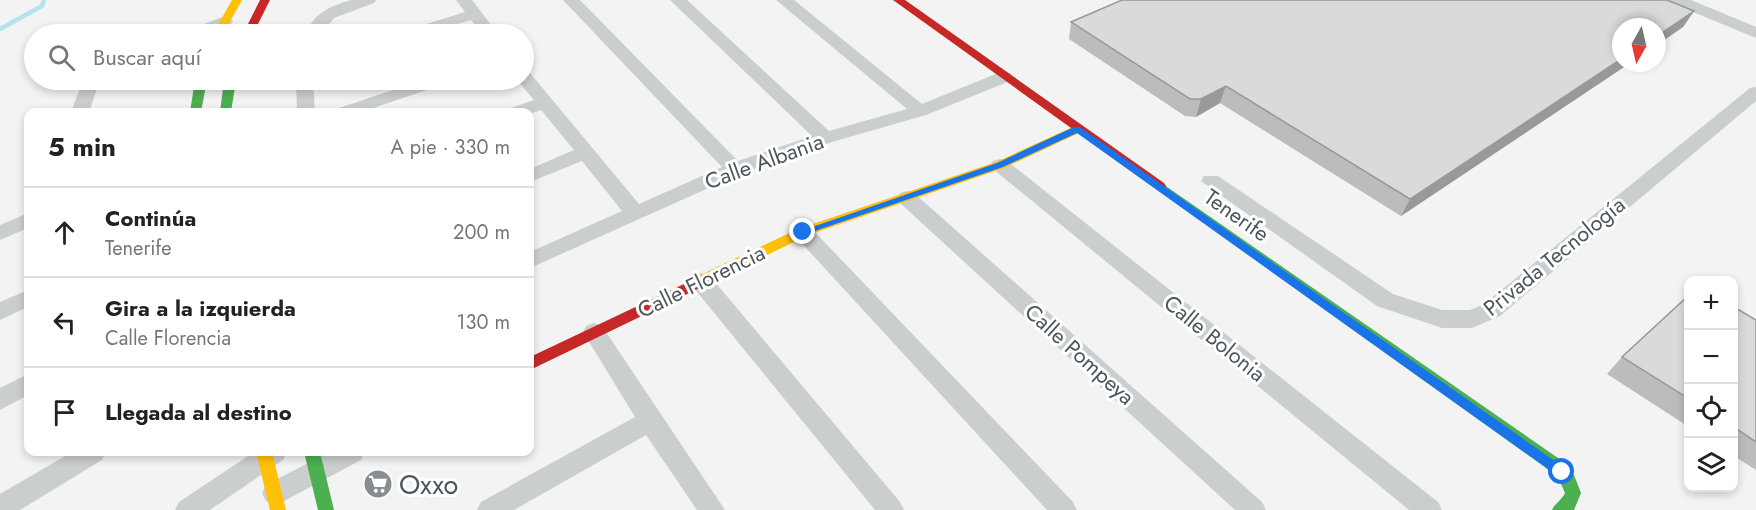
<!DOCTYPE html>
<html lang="es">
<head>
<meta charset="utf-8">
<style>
	body { margin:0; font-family:Jost,sans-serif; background:#f2f2f2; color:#222 }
	.controls { position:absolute; right:18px; bottom:18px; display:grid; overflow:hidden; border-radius:12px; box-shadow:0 3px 9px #0003 }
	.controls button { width:54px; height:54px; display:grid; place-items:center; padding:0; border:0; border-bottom:2px solid #e0e0e0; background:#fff; color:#222; font:30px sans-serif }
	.compass { position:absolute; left:1612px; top:18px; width:54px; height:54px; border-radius:50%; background:#fff; box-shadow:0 3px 9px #0003; rotate:188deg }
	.stop { position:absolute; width:18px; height:18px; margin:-14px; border:4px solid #1a73e8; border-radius:50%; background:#fff }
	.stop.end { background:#1a73e8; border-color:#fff; box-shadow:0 2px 6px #0008 }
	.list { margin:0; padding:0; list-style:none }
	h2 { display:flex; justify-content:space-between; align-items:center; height:78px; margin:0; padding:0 24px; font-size:26px }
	h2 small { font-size:20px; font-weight:400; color:#767676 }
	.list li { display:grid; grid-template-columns:39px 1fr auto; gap:18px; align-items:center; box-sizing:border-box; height:90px; padding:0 24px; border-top:2px solid #e0e0e0 }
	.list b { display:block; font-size:22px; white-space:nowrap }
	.list p { margin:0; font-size:20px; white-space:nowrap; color:#767676 }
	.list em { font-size:20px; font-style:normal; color:#767676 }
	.icon { flex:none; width:33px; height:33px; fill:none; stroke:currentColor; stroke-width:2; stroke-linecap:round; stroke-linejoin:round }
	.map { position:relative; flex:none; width:1756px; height:510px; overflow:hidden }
	.search { position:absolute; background:#fff; box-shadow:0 3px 9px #0003; left:24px; top:24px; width:510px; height:66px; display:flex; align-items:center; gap:15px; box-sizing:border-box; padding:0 21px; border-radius:33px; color:#767676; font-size:22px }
	.panel { position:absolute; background:#fff; box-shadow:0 3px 9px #0003; left:24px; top:108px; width:510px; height:348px; border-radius:12px }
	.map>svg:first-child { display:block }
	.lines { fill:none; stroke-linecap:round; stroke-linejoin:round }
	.stream { stroke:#b1e5eb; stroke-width:4.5 }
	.street { fill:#cbcece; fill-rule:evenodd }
	.fast { fill:#4caf50; fill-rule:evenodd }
	.slow { fill:#ffc107; fill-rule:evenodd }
	.jam { fill:#c62828; fill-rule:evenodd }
	.wall { fill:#bbbcbc }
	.shaded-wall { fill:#989999 }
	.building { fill:#d9dbdb; stroke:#989999; stroke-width:1.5 }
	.route { fill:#1a73e8 }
	.labels { text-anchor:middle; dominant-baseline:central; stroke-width:6; stroke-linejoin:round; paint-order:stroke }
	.street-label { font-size:22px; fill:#4b575e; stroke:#fff }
	.near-poi-label { font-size:27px; fill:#4b575e; stroke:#fff; text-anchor:start }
</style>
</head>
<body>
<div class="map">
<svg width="1756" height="510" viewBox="0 0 1756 510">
	<rect width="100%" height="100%" fill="#f3f3f3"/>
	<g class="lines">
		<path class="stream" d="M0 29 42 6 44 0"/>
		<path class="street" d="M351 0H376L374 3 334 18 322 34H306C313 13 331 6 351 0Z
			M456 0H472L498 34H482L471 20 425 34H402L404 31 465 12Z
			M563 0H580L738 161 812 136 670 0H687L829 131 907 109 776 0H794L922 104 998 73H1010L1013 77 1010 81 926 115 832 142 742 173 530 268V252L622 211 582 161 530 182V169L574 150 541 110 530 114 508 112 511 108 534 100 517 80H524V72L530 73 639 204 722 167Z
			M1669 0H1691L1756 27V38L1671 3Z
			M225 16 233 21 231 24 204 34H183L185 31Z
			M83 80H100L89 112H71Z
			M296 80H313L315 112H297Z
			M423 80H448L445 84 361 112H336L339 108Z
			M1756 87V101L1500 316 1472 328H1442L1377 306 1201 181 1204 176H1218L1393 294 1442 310H1470L1484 304 1750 88Z
			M1000 159 1007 161 1438 502 1442 510H1409L993 169 990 165 993 161Z
			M907 191 914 193 1262 502 1266 510H1235L900 203 897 198 900 193Z
			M28 213V228L0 240V225Z
			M803 225 810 227 1073 502 1077 510H1047L796 237 793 232 796 227Z
			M701 273 709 275 900 502 904 510H875L693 287 690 281 693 275Z
			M28 290V307L0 320V302Z
			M594 323 602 326 725 510H697L646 435 514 510H477L481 502 635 417 583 332 586 326Z
			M28 374V395L0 410V388Z
			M72 452H106L102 460 20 510H0V494Z
			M254 452H287L283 460 210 510H175L179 502Z
			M329 452H365L361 460 284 501 275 505 266 501 262 493 266 485Z"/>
		<path class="fast" d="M195 80H207L201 112H190Z
			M224 80H236L231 112H220Z
			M1160 182 1558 458 1574 475 1581 493 1574 510H1552C1555 503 1561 501 1565 493L1561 484 1546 468 1156 189 1154 186Z
			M304 452H320L334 510H318Z"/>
		<path class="slow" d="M232 0H242L223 34H213Z
			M1077 125 1081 126 1083 129 1081 132 1004 168 808 235 710 283H700L698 279 700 275 798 229 996 162Z
			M256 452H272L286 510H270Z"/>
		<path class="jam" d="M260 0H270L253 34H243Z
			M893 0H905L1164 183 1166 186 1164 189H1156Z
			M705 274 710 275 712 279 710 283 530 370V357Z"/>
	</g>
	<path class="wall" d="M1694 11 1683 27 1657 45V27L1621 63H1630L1401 216 1220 103 1196 117 1185 116 1069 39 1071 22Z
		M1689 295V427L1607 374 1622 357Z
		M1734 307 1756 320V470L1734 456Z"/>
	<path class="shaded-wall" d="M1694 11 1683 27 1657 45V36Z
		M1621 59V63H1630L1401 216 1410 199Z
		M1226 86 1220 103 1196 117 1201 99Z"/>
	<path class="building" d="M1122 0H1667L1694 11 1657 36V27H1621V59L1410 199 1226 86 1201 99H1190L1071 22Z
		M1689 295V399L1622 357Z
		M1734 307 1756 320V442L1734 427Z"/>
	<path class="route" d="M1074 127H1080L1566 469V476H1558L1077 133 1003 167 806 234 798 232 997 163Z"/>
	<defs>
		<g id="supermarket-disc" transform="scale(1.5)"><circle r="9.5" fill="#868e92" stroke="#fff"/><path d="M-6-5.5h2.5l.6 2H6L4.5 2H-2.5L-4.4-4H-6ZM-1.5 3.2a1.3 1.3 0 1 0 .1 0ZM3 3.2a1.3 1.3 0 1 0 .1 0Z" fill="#fff"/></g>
	</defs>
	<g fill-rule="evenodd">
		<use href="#supermarket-disc" x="378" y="484"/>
	</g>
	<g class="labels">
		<g class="street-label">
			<text transform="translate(764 161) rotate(-20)">Calle Albania</text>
			<text transform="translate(1237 215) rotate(35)">Tenerife</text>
			<text transform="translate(1554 256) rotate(-39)">Privada Tecnología</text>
			<text transform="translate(701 281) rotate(-26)">Calle Florencia</text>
			<text transform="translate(1215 338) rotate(39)">Calle Bolonia</text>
			<text transform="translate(1080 354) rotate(42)">Calle Pompeya</text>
		</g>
		<g class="near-poi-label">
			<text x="399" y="484">Oxxo</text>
		</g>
	</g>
</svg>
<div class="controls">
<button>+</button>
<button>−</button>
<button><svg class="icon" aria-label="locate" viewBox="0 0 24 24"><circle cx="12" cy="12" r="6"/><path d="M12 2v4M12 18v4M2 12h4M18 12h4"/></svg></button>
<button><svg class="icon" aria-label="layers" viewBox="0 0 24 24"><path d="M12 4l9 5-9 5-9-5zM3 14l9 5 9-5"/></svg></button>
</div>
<svg class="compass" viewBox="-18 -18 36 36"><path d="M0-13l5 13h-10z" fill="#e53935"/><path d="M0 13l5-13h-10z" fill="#767676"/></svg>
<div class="stop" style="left:1562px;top:472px"></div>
<div class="stop end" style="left:803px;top:232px"></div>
<div class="search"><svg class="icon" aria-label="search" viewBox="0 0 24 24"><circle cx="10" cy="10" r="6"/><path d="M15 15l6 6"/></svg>Buscar aquí</div>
<section class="panel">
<h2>5 min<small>A pie · 330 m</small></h2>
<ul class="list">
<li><svg class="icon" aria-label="ahead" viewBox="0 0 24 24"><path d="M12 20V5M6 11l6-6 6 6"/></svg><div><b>Continúa</b><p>Tenerife</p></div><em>200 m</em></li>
<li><svg class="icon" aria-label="left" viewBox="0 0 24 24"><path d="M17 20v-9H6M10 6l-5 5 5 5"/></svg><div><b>Gira a la izquierda</b><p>Calle Florencia</p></div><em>130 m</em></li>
<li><svg class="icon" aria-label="arrive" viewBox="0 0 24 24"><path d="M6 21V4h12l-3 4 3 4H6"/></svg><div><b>Llegada al destino</b></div></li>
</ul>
</section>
</div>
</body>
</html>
